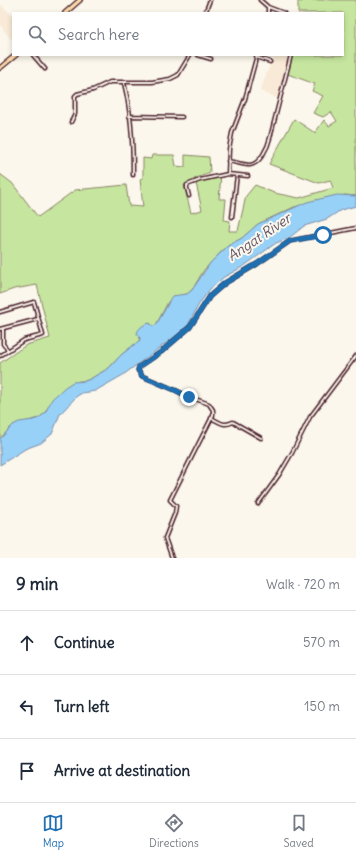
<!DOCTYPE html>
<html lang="en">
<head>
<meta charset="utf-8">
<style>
	body { margin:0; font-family:Delius,sans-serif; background:#f2f2f3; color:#1f2937 }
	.stop { position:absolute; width:12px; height:12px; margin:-9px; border:3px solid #1f6fb2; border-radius:50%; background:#fff }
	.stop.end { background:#1f6fb2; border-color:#fff; box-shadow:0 1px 4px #0008 }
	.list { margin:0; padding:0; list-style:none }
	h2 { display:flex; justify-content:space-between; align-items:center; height:52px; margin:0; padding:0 16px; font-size:17px }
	h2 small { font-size:13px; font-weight:400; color:#747a83 }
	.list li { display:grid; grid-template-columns:26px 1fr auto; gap:12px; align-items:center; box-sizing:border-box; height:64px; padding:0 16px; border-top:1px solid #e0e1e3 }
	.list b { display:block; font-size:15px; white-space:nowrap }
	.list em { font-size:13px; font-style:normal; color:#747a83 }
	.icon { flex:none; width:22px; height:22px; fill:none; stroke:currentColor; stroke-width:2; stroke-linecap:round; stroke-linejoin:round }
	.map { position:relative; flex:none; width:356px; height:558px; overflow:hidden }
	.search { position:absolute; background:#fff; box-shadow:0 2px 6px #0003; left:12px; right:12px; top:12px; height:44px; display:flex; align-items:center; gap:10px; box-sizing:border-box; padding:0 14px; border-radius:0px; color:#747a83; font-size:15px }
	.sheet { height:244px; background:#fff }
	nav { display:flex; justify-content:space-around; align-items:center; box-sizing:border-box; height:56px; border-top:1px solid #e0e1e3; background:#fff; font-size:11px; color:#747a83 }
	nav a { display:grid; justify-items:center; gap:2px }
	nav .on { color:#1f6fb2 }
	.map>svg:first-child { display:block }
	.built { fill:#f8ead6 }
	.green { fill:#c6e69f; stroke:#888265 }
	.water { fill:#98d1f8; stroke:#798aa6 }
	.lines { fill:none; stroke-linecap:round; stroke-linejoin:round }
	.street-casing { stroke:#4a1f2b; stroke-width:5 }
	.primary-casing { stroke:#4a1f2b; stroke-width:6 }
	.street { stroke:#fbf7ec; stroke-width:2 }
	.primary { stroke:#fcdcac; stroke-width:3.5 }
	.route { stroke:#1f6fb2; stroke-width:5 }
	.labels { text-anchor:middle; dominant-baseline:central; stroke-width:4; stroke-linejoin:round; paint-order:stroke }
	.water-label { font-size:14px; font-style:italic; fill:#615468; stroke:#fbf7ec }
</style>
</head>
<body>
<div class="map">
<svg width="356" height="558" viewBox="0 0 356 558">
	<rect width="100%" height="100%" fill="#fbf7ec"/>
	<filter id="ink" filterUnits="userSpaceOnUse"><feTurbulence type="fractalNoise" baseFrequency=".025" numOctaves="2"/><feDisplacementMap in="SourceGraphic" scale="8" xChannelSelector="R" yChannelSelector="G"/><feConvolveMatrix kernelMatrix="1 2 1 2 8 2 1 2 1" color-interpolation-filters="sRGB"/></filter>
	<g filter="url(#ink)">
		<path class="built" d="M0 4 13 16V41L3 30 4 29 0 25Z
			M274 55H290L279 99 260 91Z"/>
		<path class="green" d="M303 0H356V196L345 195 294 207 258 224 242 238 229 245 219 254 204 270 192 290 187 294 177 296 168 302 156 325 153 326 150 323 137 334 140 338V340L121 355 109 368 90 379 85 381H79L50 404 45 413 39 418 13 425 0 439V363L26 345 50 338 37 285 14 289 0 294V174L12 183 38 217 75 190 126 185 129 206 143 207 140 179 143 178V158L151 159 152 155H174L176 166 185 167V155L209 157 210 173 194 179V183L184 185 191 213 202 210 196 183 209 176 221 174 219 199H226L224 220 230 221 229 231H238L246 196 255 185 274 193 299 198 333 188 330 180 319 183 269 164 294 119 315 133 324 120 329 126 337 121 331 112 323 117 313 113 323 96 312 91 315 84 285 73 290 55H343V13H298V1L302 2Z"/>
		<path class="water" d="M337 195 356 196V206L341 210 327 219 304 226 289 238 276 243 244 266 224 277 210 289 199 304 188 325 177 335 123 375 95 391 82 393 77 396 60 414 52 434 41 443 25 449 0 465V439L13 425 19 422 33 420 39 418 45 413 52 399 65 387 73 382 85 381 90 379 109 368 121 355 140 340V338L137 334C138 328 143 325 149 323L153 326 156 325 167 306 170 299 172 296 187 294 192 290 211 262 229 245 242 238 258 224 267 220 307 202Z"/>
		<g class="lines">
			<g class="street-casing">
				<path id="street" d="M260 0 268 7 284 13
					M205 13 210 0
					M268 13V7
					M33 55 45 69
					M198 55 211 59
					M256 57 270 62
					M124 83C131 110 133 147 133 175
					M129 116 182 117
					M71 122 75 114V96L77 94 93 90 110 82H152L170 79 178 75 190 55
					M228 161C235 162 243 165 250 165 260 164 268 147 270 138L291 55
					M228 174 229 149 232 133 245 99 257 55
					M189 196 187 188V185L200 180 228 174 248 176
					M232 217 237 175
					M0 312 34 302 43 335 24 340 0 356
					M0 329 38 319
					M3 329V344L8 350
					M211 418C220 422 223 427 233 422L261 438
					M258 504 279 475 292 453 310 417 356 356
					M172 558 165 538 175 513 176 506 170 500 213 415V410L209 404 204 402 189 397 175 390 142 376 138 370 139 367 161 352 190 327 210 296 225 283 257 264 290 241 356 228"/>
			</g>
			<g class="primary-casing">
				<path id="primary" d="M65 13 80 0
					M0 68 16 55"/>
			</g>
			<use href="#street" class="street"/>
			<use href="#primary" class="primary"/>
		</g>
	</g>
	<g class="lines" filter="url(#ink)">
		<path class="route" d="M189 397 175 390 142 376 138 370 139 367 161 352 190 327 210 296 225 283 257 264 290 241 323 235"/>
	</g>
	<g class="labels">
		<g class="water-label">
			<text transform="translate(259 237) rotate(-34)">Angat River</text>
		</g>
	</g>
</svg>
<div class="stop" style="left:323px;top:235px"></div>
<div class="stop end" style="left:189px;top:397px"></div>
<div class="search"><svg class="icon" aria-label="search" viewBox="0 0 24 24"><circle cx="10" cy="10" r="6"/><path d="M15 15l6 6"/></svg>Search here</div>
</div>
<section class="sheet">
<h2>9 min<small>Walk · 720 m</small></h2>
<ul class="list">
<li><svg class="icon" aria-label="ahead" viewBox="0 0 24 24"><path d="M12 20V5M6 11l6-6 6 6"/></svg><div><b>Continue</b></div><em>570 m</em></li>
<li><svg class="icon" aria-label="left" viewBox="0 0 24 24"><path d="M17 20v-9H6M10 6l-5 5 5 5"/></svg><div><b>Turn left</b></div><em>150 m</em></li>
<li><svg class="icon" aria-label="arrive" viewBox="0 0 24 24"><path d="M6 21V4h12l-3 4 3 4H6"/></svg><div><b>Arrive at destination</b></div></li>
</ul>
</section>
<nav>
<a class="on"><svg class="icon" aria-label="map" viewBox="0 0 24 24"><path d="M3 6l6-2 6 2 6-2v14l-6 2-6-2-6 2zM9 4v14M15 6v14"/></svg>Map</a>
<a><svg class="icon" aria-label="directions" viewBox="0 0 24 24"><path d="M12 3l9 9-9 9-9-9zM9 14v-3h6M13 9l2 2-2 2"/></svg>Directions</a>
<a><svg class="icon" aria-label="saved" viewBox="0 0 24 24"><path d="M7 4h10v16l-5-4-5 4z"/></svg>Saved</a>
</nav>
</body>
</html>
